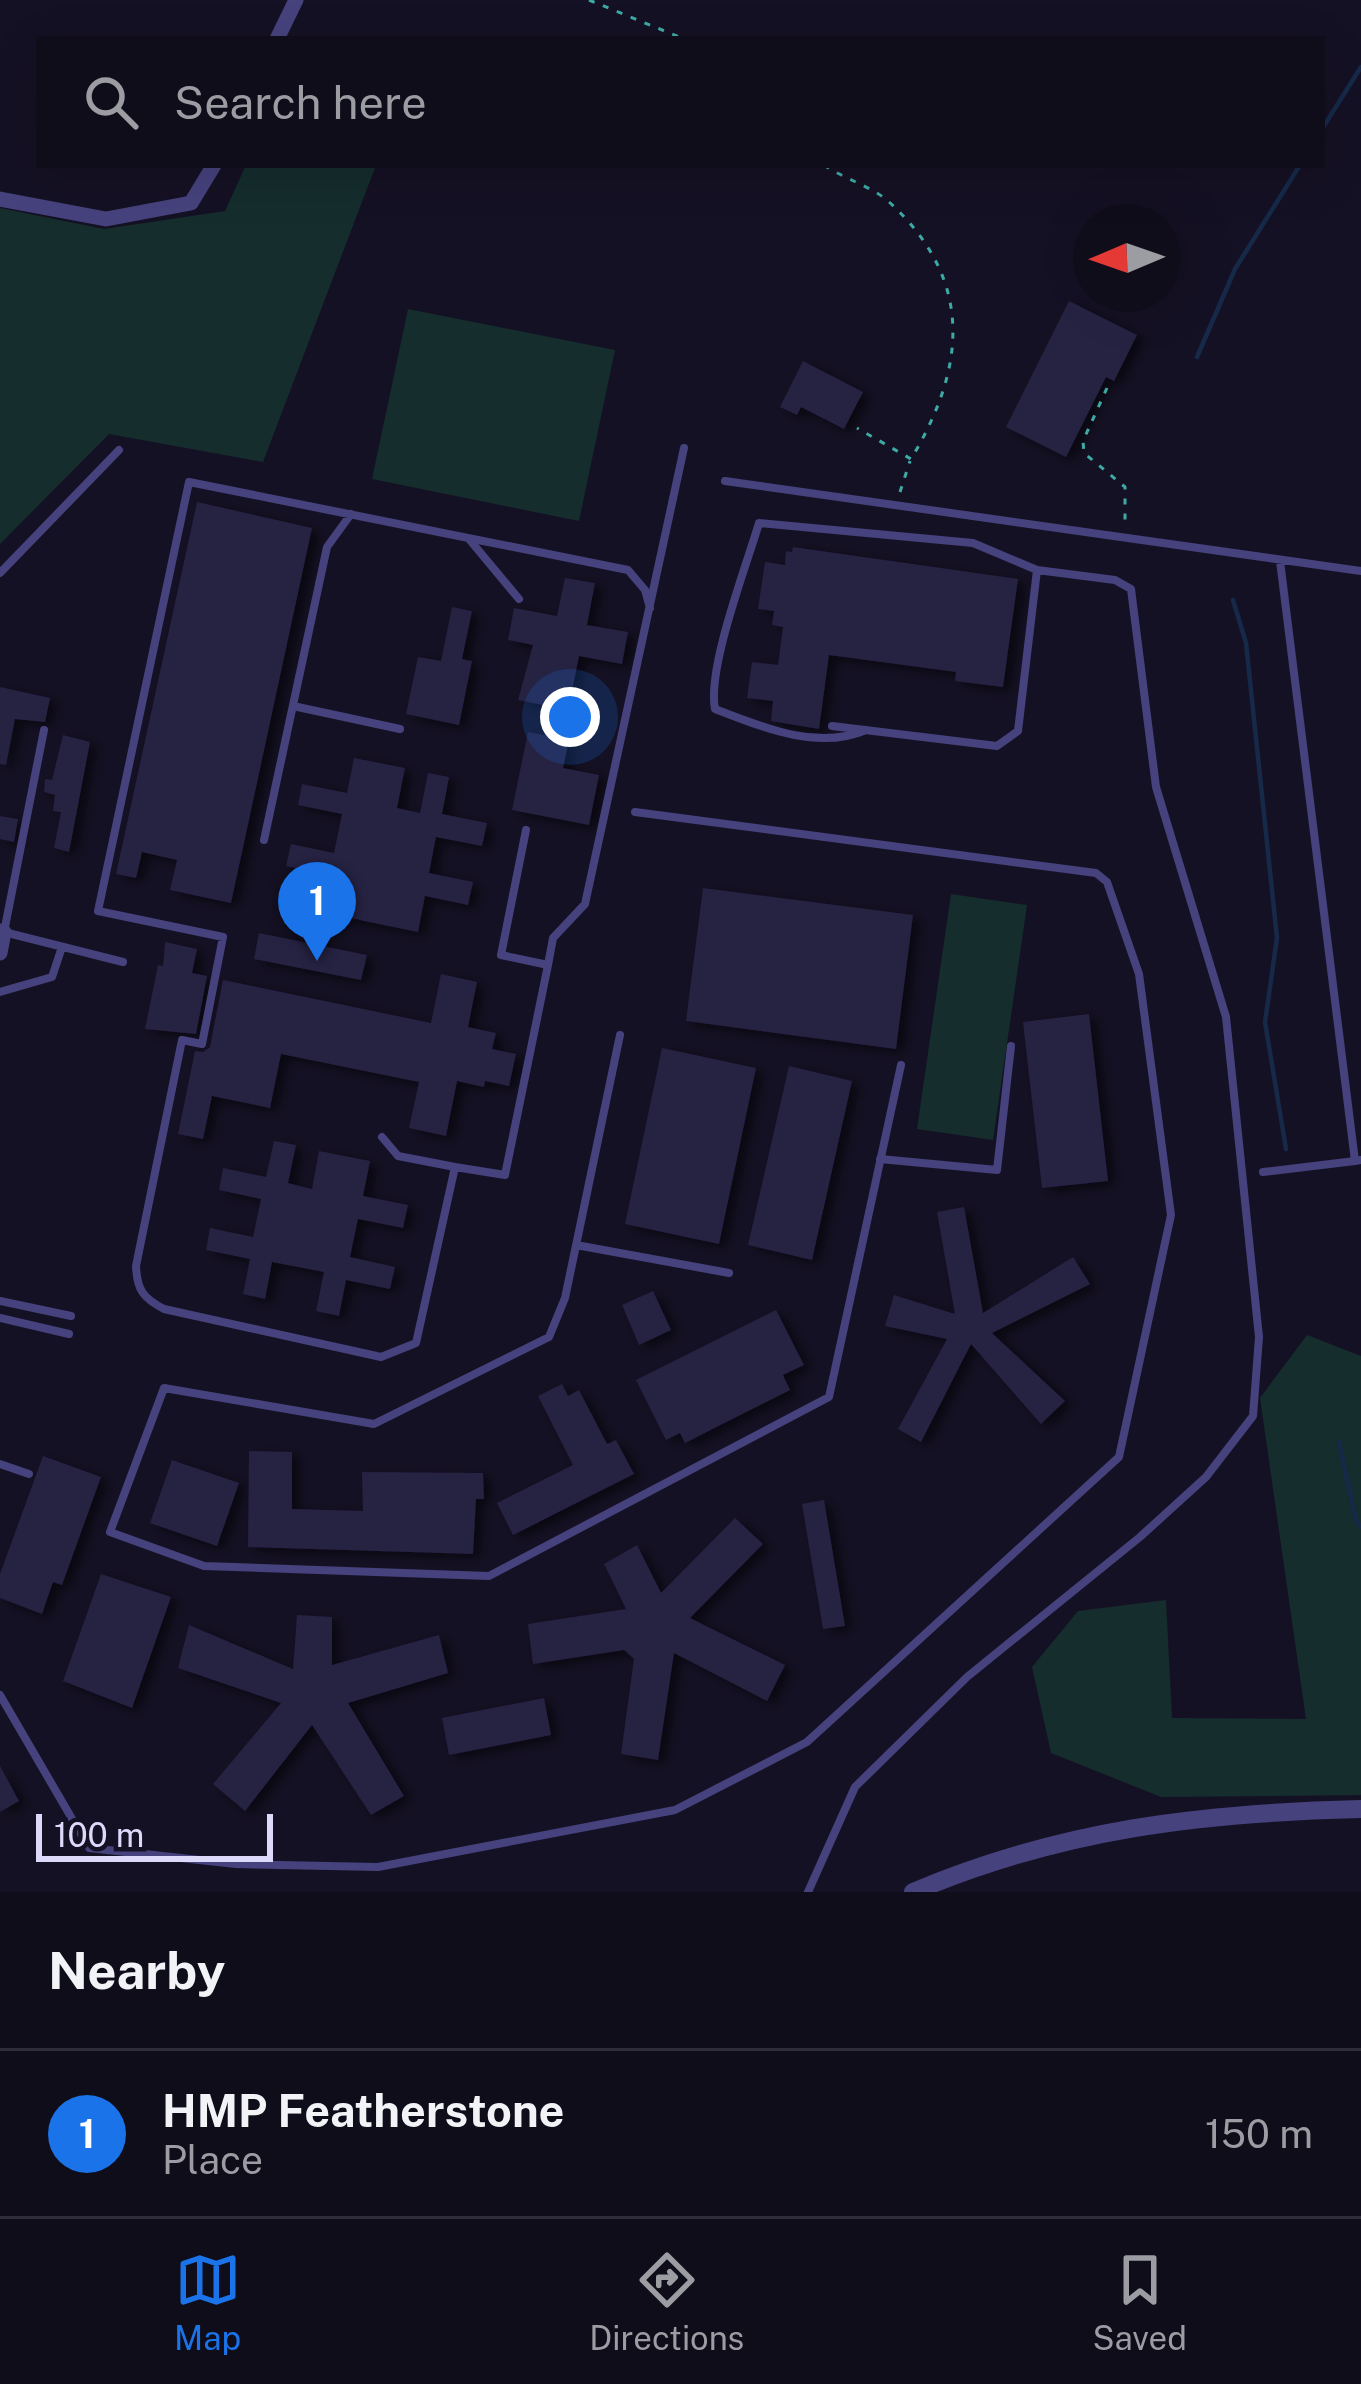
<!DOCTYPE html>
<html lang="en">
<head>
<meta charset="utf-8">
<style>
	body { margin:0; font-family:"Public Sans",sans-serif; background:#1e1b28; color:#f1f3f6 }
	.compass { position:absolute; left:1073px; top:204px; width:108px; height:108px; border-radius:50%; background:#100d1b; box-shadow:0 12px 48px #0002; rotate:268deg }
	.scale { position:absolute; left:36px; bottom:30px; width:237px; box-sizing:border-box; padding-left:12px; border:6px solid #ddd9fb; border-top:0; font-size:33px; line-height:42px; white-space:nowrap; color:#ddd9fb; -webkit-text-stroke:9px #151124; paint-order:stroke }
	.you { position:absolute; left:570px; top:717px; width:42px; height:42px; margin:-30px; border:9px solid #fff; border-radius:50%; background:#1a73e8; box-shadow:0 0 0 18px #1a73e833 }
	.badge { display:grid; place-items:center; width:78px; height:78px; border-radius:50%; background:#1a73e8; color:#fff; font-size:39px; font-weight:700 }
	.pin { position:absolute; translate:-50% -99px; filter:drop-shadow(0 3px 6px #0008) }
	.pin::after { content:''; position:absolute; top:63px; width:42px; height:36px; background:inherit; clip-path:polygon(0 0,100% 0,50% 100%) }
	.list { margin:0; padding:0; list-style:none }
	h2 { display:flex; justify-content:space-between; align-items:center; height:156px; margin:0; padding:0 48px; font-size:51px }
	h2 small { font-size:39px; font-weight:400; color:#9c9ca3 }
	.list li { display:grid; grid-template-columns:78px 1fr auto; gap:36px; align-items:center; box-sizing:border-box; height:168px; padding:0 48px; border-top:3px solid #302d3a }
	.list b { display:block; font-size:45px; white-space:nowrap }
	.list p { margin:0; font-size:39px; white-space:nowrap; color:#9c9ca3 }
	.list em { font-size:39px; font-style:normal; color:#9c9ca3 }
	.icon { flex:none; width:66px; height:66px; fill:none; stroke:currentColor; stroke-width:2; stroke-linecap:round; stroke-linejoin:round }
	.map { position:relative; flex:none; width:1361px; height:1892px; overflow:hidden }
	.search { position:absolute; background:#100d1b; box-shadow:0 12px 48px #0002; left:36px; right:36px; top:36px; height:132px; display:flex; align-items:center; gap:30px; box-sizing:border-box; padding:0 42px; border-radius:0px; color:#9c9ca3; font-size:45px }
	.sheet { height:324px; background:#100d1b }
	nav { display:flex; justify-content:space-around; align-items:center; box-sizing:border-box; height:168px; border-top:3px solid #302d3a; background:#100d1b; font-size:33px; color:#9c9ca3 }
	nav a { display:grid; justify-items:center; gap:6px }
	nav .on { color:#1a73e8 }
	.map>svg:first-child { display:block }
	.green { fill:#152d2d }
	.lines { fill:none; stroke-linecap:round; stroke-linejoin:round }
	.stream { stroke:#162949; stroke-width:4.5 }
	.building { fill:#282043; filter:url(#shadow) }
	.path { stroke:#3daaa6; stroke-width:3; stroke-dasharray:6 9; stroke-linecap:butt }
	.service { stroke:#46427d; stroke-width:8 }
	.minor { stroke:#46427d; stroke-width:15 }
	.tertiary { stroke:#46427d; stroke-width:18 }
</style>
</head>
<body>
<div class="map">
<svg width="1361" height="1892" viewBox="0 0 1361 1892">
	<defs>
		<filter id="shadow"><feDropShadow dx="7" dy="4" stdDeviation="6" flood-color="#0009"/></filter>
	</defs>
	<rect width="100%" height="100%" fill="#151124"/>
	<path class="green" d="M246 165H376L263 462 109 434 0 544V208L104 229 225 211Z
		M408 309 615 350 579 521 372 479Z
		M951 894 1027 905 993 1140 917 1129Z
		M1307 1335 1361 1356V1795L1161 1797 1051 1753 1032 1667 1078 1611 1166 1600 1172 1718 1306 1719 1260 1398Z"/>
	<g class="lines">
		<path class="stream" d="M1322 129 1361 67
			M1197 357 1235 269 1300 165
			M1233 600 1246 643 1277 938 1265 1022 1286 1149
			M1339 1442 1356 1520 1361 1527"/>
	</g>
	<path class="building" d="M1069 301 1137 335 1114 381 1106 377 1066 457 1006 427Z
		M803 361 863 392 844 429 801 407 797 415 780 407Z
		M197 502 312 528 231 903 170 890 177 860 142 852 136 878 116 874Z
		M793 547 1018 579 1003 687 955 681 956 672 829 655 819 729 771 721 773 701 747 698 752 662 778 665 783 627 772 625 774 611 758 609 765 562 785 565 786 551 792 552Z
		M565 578 595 583 587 625 628 632 622 664 579 656 568 710 518 700 533 645 508 640 514 608 557 616Z
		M452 607 472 611 462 659 472 661 459 725 406 714 418 657 441 661Z
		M0 687 50 698 45 722 15 719 6 765 0 764Z
		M528 732 569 740 563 768 599 775 589 825 512 810Z
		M63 735 90 742 69 852 54 848 61 812 53 811 55 795 44 792 45 779 52 780Z
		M354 758 405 768 397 808 420 813 428 773 449 777 442 814 487 823 482 846 436 837 429 873 473 882 468 905 425 896 418 932 364 921 323 911 330 875 286 866 291 844 334 853 342 814 298 805 302 784 347 793Z
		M0 816 18 819 14 842 0 839Z
		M703 888 913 915 896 1049 686 1021Z
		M259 933 367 955 361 980 254 959Z
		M165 942 197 949 192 973 207 976 196 1034 145 1029 158 965 163 966Z
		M441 974 477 982 468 1027 496 1033 492 1049 516 1054 509 1086 485 1081 484 1087 457 1081 446 1136 409 1128 419 1082 281 1054 270 1108 212 1096 203 1139 178 1134 195 1051 203 1052 210 1047 223 980 431 1023Z
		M1089 1014 1108 1181 1042 1188 1023 1022Z
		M662 1048 756 1068 719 1244 625 1224Z
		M789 1066 852 1081 812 1260 748 1245Z
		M274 1141 296 1145 288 1183 312 1189 319 1151 370 1161 363 1196 408 1205 403 1228 358 1219 350 1257 395 1267 390 1289 346 1280 339 1316 316 1311 324 1272 272 1262 265 1299 243 1294 250 1259 206 1250 210 1228 253 1237 261 1199 219 1190 223 1168 266 1177Z
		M964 1207 983 1313 1073 1257 1090 1284 992 1333 1065 1401 1041 1424 971 1344 921 1442 898 1429 947 1339 885 1326 894 1295 955 1314 937 1212Z
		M653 1291 671 1330 639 1345 622 1305Z
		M776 1310 804 1365 783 1375 790 1390 685 1443 680 1433 666 1440 636 1380Z
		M562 1384 568 1396 579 1390 607 1444 616 1440 634 1474 513 1535 497 1503 573 1465 538 1396Z
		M249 1451 292 1452V1509L363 1511 362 1472 483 1473 484 1499H476L473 1554 248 1547Z
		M43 1456 101 1477 62 1585 53 1582 42 1614 0 1598V1574Z
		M172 1460 239 1483 217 1546 150 1523Z
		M824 1500 845 1626 823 1629 802 1504Z
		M735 1518 763 1544 690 1618 785 1665 767 1701 674 1653 658 1760 621 1754 634 1659 624 1650 533 1664 528 1624 626 1609 604 1564 637 1545 661 1593Z
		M101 1574 171 1597 132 1708 63 1681Z
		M297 1615 332 1617V1665L439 1635 448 1673 348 1703 404 1796 371 1815 312 1725 245 1811 213 1784 281 1703 178 1668 189 1625 293 1669Z
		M544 1698 551 1735 449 1755 442 1718Z
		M0 1766 19 1801 0 1812Z"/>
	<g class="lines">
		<path class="path" d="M589 0 684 39
			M824 165C844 179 869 185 888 201 974 279 967 366 911 459L857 428
			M1107 388 1083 441 1084 453 1125 487V525
			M900 492 910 461"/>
		<path class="service" d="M725 481 1361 571
			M469 539 519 599
			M1280 561 1355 1161 1361 1160
			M0 573 119 450
			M293 706 400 729
			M832 726 997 746 1018 731 1037 570
			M44 730 4 932 123 962
			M526 830 501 955 548 965 553 938 585 904 684 448
			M264 840 327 547 351 514
			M548 965 505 1175 455 1167 416 1343 381 1357 164 1309C143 1298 137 1290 136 1266L182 1040 202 1044 223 937 98 911 189 482 628 570 645 590 650 608
			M0 992 52 977 62 947
			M620 1035 565 1298 549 1337 374 1424 164 1388 110 1532 204 1566 489 1576 829 1397 901 1065
			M382 1137 398 1156 455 1167
			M880 1159 997 1170 1011 1046
			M1263 1172 1355 1161
			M576 1245 729 1273
			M0 1301 71 1316
			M0 1318 69 1334
			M0 1464 29 1474
			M0 1695 89 1848 236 1864 378 1867 675 1810 807 1742 1119 1457 1171 1215 1139 974 1107 882 1096 873 635 812
			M808 1892 855 1787 967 1677 1140 1537 1206 1477 1253 1416 1259 1337 1226 1017 1156 787 1131 589 1115 580 1037 570 973 543 759 523C746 567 707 668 715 709 762 727 817 751 866 730"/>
		<path class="minor" d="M277 39 296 0
			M0 199 106 219 191 203 214 165
			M0 931 4 932 0 953"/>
		<path class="tertiary" d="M913 1892C1062 1829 1201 1813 1361 1809"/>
	</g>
</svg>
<svg class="compass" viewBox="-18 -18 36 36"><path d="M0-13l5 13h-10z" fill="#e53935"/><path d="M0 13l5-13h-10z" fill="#9c9ca3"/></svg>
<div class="scale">100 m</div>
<div class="you"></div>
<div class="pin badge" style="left:317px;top:961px">1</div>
<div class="search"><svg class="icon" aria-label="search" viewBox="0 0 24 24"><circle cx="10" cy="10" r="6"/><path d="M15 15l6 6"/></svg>Search here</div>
</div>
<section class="sheet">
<h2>Nearby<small></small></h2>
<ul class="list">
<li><span class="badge">1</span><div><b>HMP Featherstone</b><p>Place</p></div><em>150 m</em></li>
</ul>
</section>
<nav>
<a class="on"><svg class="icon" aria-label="map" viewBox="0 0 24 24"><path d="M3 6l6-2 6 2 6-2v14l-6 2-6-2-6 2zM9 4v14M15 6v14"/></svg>Map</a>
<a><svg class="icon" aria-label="directions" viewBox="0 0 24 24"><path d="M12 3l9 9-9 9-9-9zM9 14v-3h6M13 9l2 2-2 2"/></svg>Directions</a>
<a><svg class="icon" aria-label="saved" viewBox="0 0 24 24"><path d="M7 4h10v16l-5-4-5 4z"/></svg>Saved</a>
</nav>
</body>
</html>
